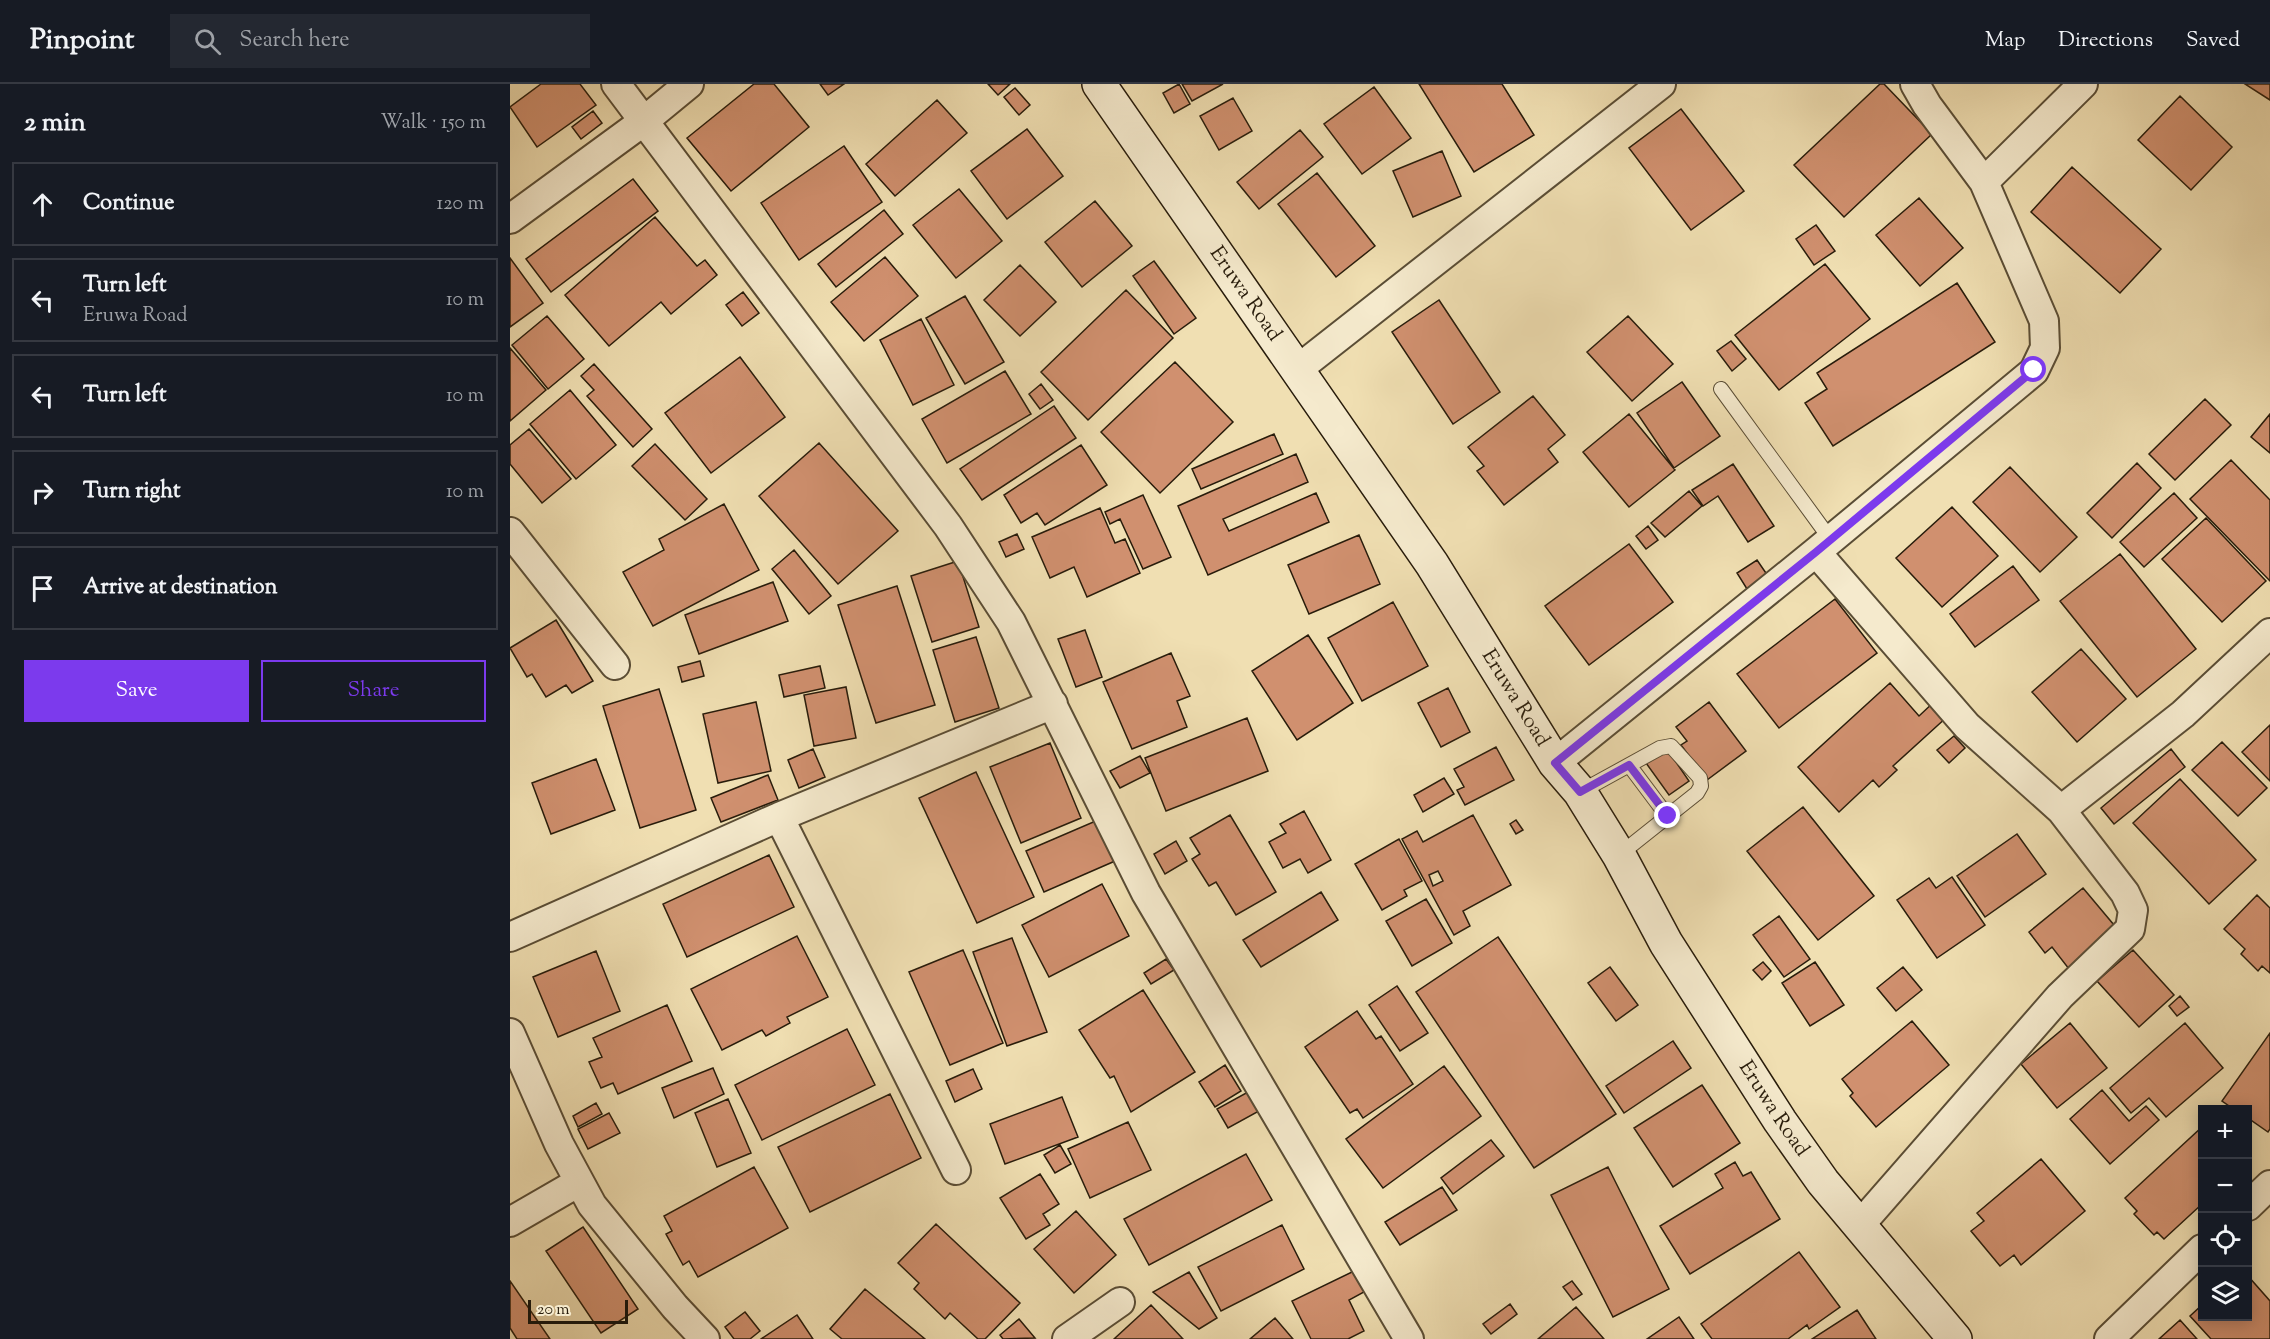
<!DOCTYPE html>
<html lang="en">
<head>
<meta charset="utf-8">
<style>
	body { margin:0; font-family:"Sorts Mill Goudy",serif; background:#242831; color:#f1f3f6 }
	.controls { position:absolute; right:18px; bottom:18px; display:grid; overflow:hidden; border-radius:0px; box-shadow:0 3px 15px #0003 }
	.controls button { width:54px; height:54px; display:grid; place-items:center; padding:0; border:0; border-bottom:2px solid #363941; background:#171b24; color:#f1f3f6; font:30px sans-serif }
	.scale { position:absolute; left:18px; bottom:15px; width:100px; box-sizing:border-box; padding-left:6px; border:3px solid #281c0b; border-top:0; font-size:16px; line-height:21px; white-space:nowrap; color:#281c0b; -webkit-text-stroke:4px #f5eacd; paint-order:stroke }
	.stop { position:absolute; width:18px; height:18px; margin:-14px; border:4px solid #7c3aed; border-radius:50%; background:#fff }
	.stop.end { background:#7c3aed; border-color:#fff; box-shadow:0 2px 6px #0008 }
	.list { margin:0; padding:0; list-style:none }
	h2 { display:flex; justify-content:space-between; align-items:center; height:78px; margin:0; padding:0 24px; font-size:26px }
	h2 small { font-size:20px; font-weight:400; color:#9ea1a6 }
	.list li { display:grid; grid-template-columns:39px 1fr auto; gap:18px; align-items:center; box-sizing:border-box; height:84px; margin:0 12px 12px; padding:0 12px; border:2px solid #363941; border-radius:0px }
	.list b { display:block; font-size:22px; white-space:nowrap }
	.list p { margin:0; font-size:20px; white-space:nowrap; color:#9ea1a6 }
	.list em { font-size:20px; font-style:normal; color:#9ea1a6 }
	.actions { display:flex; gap:12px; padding:18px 24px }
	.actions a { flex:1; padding:14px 0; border:2px solid #7c3aed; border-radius:0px; text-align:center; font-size:21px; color:#7c3aed }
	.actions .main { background:#7c3aed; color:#fff }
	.icon { flex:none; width:33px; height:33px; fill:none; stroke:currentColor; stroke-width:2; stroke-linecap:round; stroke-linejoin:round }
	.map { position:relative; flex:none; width:1760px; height:1255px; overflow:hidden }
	header { display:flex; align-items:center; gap:36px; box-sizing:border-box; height:84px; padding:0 30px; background:#171b24; border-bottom:2px solid #363941 }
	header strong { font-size:28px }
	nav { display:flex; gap:33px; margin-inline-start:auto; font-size:21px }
	.search { width:420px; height:54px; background:#242831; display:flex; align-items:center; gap:15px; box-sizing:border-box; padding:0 21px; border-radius:0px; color:#9ea1a6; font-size:22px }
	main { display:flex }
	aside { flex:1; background:#171b24 }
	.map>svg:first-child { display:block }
	.building { fill:#d0906f; stroke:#281c0b; stroke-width:1.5; fill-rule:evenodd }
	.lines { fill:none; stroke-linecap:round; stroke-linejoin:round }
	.lane-casing { stroke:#5a4d35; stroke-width:16 }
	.street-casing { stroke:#5a4d35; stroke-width:32 }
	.secondary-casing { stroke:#281c0b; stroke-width:36 }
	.lane { stroke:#f5eacd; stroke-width:14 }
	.street { stroke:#f5eacd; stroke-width:28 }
	.secondary { stroke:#f5eacd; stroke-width:33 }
	.route { stroke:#7c3aed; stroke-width:8 }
	.labels { text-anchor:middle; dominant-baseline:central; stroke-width:6; stroke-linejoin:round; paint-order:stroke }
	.street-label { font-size:21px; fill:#281c0b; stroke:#f5eacd }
</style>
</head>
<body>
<header>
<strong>Pinpoint</strong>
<div class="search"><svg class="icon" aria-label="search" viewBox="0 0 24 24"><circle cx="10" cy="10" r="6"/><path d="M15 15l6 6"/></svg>Search here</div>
<nav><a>Map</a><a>Directions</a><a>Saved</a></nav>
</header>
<main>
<aside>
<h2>2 min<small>Walk · 150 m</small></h2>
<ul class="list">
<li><svg class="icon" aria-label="ahead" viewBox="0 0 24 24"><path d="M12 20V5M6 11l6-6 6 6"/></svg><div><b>Continue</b></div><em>120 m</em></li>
<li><svg class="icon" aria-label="left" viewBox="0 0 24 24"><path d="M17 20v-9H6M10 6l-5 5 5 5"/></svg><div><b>Turn left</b><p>Eruwa Road</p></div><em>10 m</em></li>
<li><svg class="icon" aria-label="left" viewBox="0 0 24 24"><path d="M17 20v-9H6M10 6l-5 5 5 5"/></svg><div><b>Turn left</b></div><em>10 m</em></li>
<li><svg class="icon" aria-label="right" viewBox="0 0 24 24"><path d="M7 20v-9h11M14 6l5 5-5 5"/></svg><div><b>Turn right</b></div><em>10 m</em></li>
<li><svg class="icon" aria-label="arrive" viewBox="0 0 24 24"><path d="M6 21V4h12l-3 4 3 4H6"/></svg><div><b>Arrive at destination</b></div></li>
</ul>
<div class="actions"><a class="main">Save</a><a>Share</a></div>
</aside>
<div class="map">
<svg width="1760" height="1255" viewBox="0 0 1760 1255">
	<rect width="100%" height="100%" fill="#f0dfb2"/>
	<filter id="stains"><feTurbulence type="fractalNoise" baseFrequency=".00333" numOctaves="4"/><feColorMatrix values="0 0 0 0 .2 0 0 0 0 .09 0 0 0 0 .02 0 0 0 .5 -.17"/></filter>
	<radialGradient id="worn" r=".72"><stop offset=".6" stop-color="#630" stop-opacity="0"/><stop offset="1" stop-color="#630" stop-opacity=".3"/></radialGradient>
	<path class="building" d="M31 0H70L86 21 27 63 0 23Z
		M244 0H264L299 43 221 107 177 54Z
		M310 0H334L318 11Z
		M478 0H500L488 11Z
		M669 0 680 20 664 29 653 9Z
		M672 0H713L682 17Z
		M909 0H992L1024 51 964 88Z
		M1370 0H1374L1422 50 1334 133 1284 81Z
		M1735 0H1760V16Z
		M864 3 901 54 852 90 814 40Z
		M505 4 520 21 509 31 494 13Z
		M1670 12 1722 63 1681 106 1628 56Z
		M723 14 742 47 709 66 690 32Z
		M427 16 457 49 385 112 356 80Z
		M1171 25 1234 107 1181 146 1119 64Z
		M83 27 92 39 71 55 62 43Z
		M517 45 553 92 497 135 461 87Z
		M790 46 813 73 749 125 727 98Z
		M334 62 372 118 289 176 251 119Z
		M932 67 951 112 903 133 883 87Z
		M1562 83 1651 165 1610 209 1521 128Z
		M807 89 865 162 826 193 768 120Z
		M123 95 148 127 41 208 16 175Z
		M449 105 492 157 446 194 403 141Z
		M1409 114 1453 164 1410 202 1366 151Z
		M585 117 622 162 572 203 535 158Z
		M374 126 393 150 326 203 308 180Z
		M145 133 187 182 195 176 207 191 161 230 151 218 99 262 55 211Z
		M1306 141 1325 167 1304 181 1286 155Z
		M375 173 408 212 354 257 321 218Z
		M0 174 33 219 0 243Z
		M644 177 686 234 664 250 623 192Z
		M1315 180 1360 235 1269 306 1225 251Z
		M510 181 546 218 510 252 474 216Z
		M1447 199 1485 258 1323 362 1295 319 1317 305 1307 289Z
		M616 206 663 254 578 336 531 288Z
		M233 208 249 229 232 242 216 221Z
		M455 212 494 278 455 300 416 234Z
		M929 216 990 308 943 340 882 248Z
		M37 232 74 275 38 305 2 261Z
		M1118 232 1163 280 1122 317 1077 268Z
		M411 235 444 301 403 321 370 256Z
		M1221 257 1236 275 1222 287 1207 267Z
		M0 264 36 306 0 337Z
		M230 273 275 333 201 389 155 329Z
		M665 278 723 338 650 409 591 348Z
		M84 280 142 345 123 363 77 312 84 306 71 292Z
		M495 287 521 330 437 379 412 335Z
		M1172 298 1210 352 1164 384 1127 329Z
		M531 300 543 316 530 325 519 310Z
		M60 306 106 361 66 395 20 340Z
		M1023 312 1055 351 1038 365 1048 378 994 421 967 387 974 382 958 363Z
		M1695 315 1721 341 1665 396 1639 370Z
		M544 322 566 354 472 416 450 385Z
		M1119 330 1165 386 1119 423 1073 368Z
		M1760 330V369L1741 353Z
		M19 345 61 395 32 419 0 380V361Z
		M764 350 773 370 691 405 682 385Z
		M309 359 388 447 328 500 249 412Z
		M145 360 197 415 175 436 122 382Z
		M571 361 597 401 535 441 527 429 511 439 494 411Z
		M786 370 798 398 713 435 719 447 806 409 819 438 698 491 668 422Z
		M1721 376 1760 416V497L1680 415Z
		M1627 379 1651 404 1602 454 1577 429Z
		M1223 380 1264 442 1238 458 1208 412 1193 422 1182 406Z
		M1500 383 1567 453 1530 488 1463 418Z
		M1179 407 1192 422 1155 453 1141 439Z
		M1664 409 1687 434 1634 483 1610 458Z
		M633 411 661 473 633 485 610 435 600 440 595 428Z
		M214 420 249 486 143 542 113 488 154 466 149 455Z
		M1442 423 1488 472 1432 523 1386 474Z
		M590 424 605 459 615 455 630 489 577 513 564 483 540 494 522 453Z
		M1696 434 1756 497 1712 538 1652 475Z
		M1138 442 1148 456 1136 465 1126 452Z
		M507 450 514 465 496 473 489 458Z
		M849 451 870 500 799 530 778 481Z
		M1119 460 1163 518 1079 581 1035 522Z
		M284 466 321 512 299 530 262 485Z
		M1610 470 1686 565 1627 613 1550 517Z
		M1247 476 1258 492 1237 505 1227 489Z
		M448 477 469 543 422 558 401 492Z
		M1503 482 1529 516 1465 563 1440 530Z
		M263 498 278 537 189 570 175 531Z
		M387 502 425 621 366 639 328 521Z
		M1325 515 1367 569 1269 644 1227 590Z
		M883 518 918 582 852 617 818 554Z
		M46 536 83 597 62 609 56 601 36 613 22 590 17 593 0 564Z
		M575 546 592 593 566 603 548 555Z
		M798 551 843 619 787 656 742 587Z
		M466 553 489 624 445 638 423 566Z
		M1571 565 1616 615 1567 658 1522 608Z
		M661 569 680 612 667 617 677 643 622 665 593 598Z
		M190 577 194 592 172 598 168 583Z
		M310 582 315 604 274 613 269 591Z
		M1380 599 1409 632 1425 617 1438 632 1383 682 1387 686 1369 703 1363 696 1329 728 1288 683Z
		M336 603 346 654 304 662 294 611Z
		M938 604 960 648 931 663 908 619Z
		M149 605 186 726 130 744 93 622Z
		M246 618 261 687 208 699 193 630Z
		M1199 618 1236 667 1197 696 1171 661 1177 657 1166 643Z
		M737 634 758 687 656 727 635 674Z
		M1760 641V697L1732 668Z
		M1444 652 1455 664 1439 679 1427 666Z
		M1712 658 1757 704 1728 732 1682 686Z
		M540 659 571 734 511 759 480 683Z
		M986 663 1004 696 955 721 947 706 954 703 944 685Z
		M303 665 315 693 289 704 278 676Z
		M1157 665 1179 697 1159 711 1136 679Z
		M1661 665 1675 683 1604 740 1591 724Z
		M630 672 640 689 610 704 600 687Z
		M86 675 105 726 41 750 22 699Z
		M466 688 524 813 467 839 409 714Z
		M258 691 268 716 211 738 201 714Z
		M934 694 944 710 913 728 904 711Z
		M1670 695 1746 776 1699 820 1623 739Z
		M1293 723 1364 812 1308 856 1237 767Z
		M794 727 821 776 798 789 790 775 773 784 759 758 776 749 770 740Z
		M720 731 766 808 726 831 706 798 699 802 682 775 690 770 680 754Z
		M963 731 1001 801 953 827 960 842 944 851 892 755 907 747 913 758ZM928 787 933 797 923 802 919 791Z
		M588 736 605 777 534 808 516 767Z
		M1006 736 1013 746 1006 750 1000 740Z
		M1507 750 1536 790 1475 833 1447 792Z
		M889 755 912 797 894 806 897 812 872 826 845 780Z
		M666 757 677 777 655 790 644 770Z
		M259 771 284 823 177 873 153 820Z
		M1442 793 1475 841 1427 874 1387 816 1419 794 1426 804Z
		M592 800 619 852 539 893 512 841Z
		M1573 804 1609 847 1559 885 1542 863 1535 869 1519 848Z
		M811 808 828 836 751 883 733 856Z
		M1747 811 1760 824V889L1752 882 1748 887 1731 870 1735 865 1714 845Z
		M916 815 942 859 902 882 876 837Z
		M1269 832 1300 875 1274 893 1243 851Z
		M287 852 318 913 277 933 280 939 256 952 252 946 212 966 181 905Z
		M988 853 1106 1030 1024 1084 906 908Z
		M502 854 537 948 497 962 463 868Z
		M453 866 493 959 440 981 399 888Z
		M1623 866 1664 911 1629 943 1587 897Z
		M86 867 110 927 48 953 23 893Z
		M656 875 664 886 641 900 634 889Z
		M1253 878 1261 887 1252 896 1243 886Z
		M1305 878 1334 921 1300 942 1272 899Z
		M1100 883 1128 921 1106 937 1078 899Z
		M1393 883 1412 906 1386 927 1367 904Z
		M887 902 918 949 890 967 859 921Z
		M633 906 685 988 621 1028 604 992 600 994 569 946Z
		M1670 912 1679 923 1667 932 1659 922Z
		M157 921 182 977 108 1010 103 999 91 1004 79 978 92 973 83 954Z
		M847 927 866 955 871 952 903 1000 853 1034 847 1025 840 1029 795 963Z
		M1402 937 1439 981 1366 1043 1340 1012 1343 1009 1332 995Z
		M1560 939 1597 984 1547 1024 1511 980Z
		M1675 939 1713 984 1656 1033 1639 1014 1621 1029 1600 1004Z
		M337 945 365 1001 252 1056 225 1001Z
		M1760 949V1045L1758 1048 1738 1034V1026H1725L1712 1017Z
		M1163 957 1181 984 1114 1029 1096 1002Z
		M715 981 731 1007 705 1023 689 998Z
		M934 982 971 1032 873 1104 836 1055Z
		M203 984 214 1010 164 1034 152 1004Z
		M463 985 472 1005 445 1018 436 997Z
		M1192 1001 1230 1059 1163 1103 1124 1044Z
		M1592 1006 1619 1037 1636 1022 1649 1036 1600 1080 1560 1035Z
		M738 1008 749 1027 718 1044 707 1025Z
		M380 1010 411 1074 300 1128 268 1063Z
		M552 1013 568 1053 495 1080 480 1040Z
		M218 1015 241 1069 207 1083 185 1029Z
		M86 1019 92 1030 68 1043 63 1032Z
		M99 1029 110 1049 78 1065 68 1045Z
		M618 1038 641 1086 580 1114 558 1065Z
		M1692 1043V1120L1654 1155 1647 1148 1644 1151 1624 1130 1627 1127 1615 1114Z
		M981 1056 994 1072 943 1110 931 1094Z
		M550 1061 561 1080 545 1089 534 1071Z
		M736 1070 762 1116 639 1181 614 1135Z
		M1531 1075 1575 1127 1511 1181 1504 1171 1490 1182 1461 1147 1474 1137 1467 1129Z
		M1225 1078 1233 1092 1241 1088 1270 1135 1180 1190 1150 1142 1213 1104 1205 1090Z
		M244 1083 278 1144 188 1193 179 1177 173 1181 156 1150 162 1147 154 1132Z
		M1098 1083 1159 1205 1103 1233 1041 1111Z
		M530 1090 549 1120 533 1130 540 1141 516 1155 490 1114Z
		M932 1103 947 1126 890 1161 875 1138Z
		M566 1127 606 1171 564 1209 524 1165Z
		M426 1140 510 1219 475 1255H468L440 1229 435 1235 404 1205 409 1199 388 1179Z
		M772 1141 794 1185 711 1227 688 1183Z
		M73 1143 128 1225 91 1249 36 1167Z
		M1289 1168 1330 1223 1299 1245 1297 1241 1278 1255H1202L1191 1240Z
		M844 1187 854 1208 839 1216 854 1247 838 1255H801L782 1217Z
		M679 1188 707 1234 689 1245 643 1208Z
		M1738 1192 1760 1217V1255H1701L1680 1232 1692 1221V1232H1738Z
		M0 1197 40 1255H7L0 1244Z
		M1062 1197 1072 1210 1063 1216 1053 1203Z
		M355 1205 415 1255H332L320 1245Z
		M1000 1220 1007 1230 981 1250 973 1240Z
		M641 1221 673 1255H604Z
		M1066 1223 1094 1255H1028Z
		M1347 1226 1366 1255H1302Z
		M235 1228 250 1247 240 1255H224L215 1243Z
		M287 1231 303 1255H251Z
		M1169 1233 1184 1255H1137Z
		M765 1234 783 1255H740Z
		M509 1235 525 1254 493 1255 490 1251Z
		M1670 1236 1687 1255H1649Z"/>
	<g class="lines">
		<g class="lane-casing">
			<path id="lane" d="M1211 305 1321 456
				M1119 681 1158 733
				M1070 708 1150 664 1161 662 1190 694 1191 702 1187 709 1109 771"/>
		</g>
		<g class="street-casing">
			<path id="street" d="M106 0 438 442 501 538 636 809 899 1255
				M1474 98 1573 0
				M0 135 134 37 179 0
				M788 285 1151 0
				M0 448 105 581
				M1306 468 1457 642 1551 726 1615 809 1623 826 1620 845 1550 912 1349 1142
				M1045 679 1306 468 1524 287 1535 264 1534 237 1474 98 1417 21 1405 0
				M1551 726 1673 630 1760 549
				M269 733 446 1086
				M0 853 269 733 543 620
				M0 949 49 1060 82 1121 165 1223 195 1255
				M1738 1122 1760 1101
				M0 1138 69 1098
				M557 1255 610 1218
				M1599 1255 1692 1165"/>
		</g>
		<g class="secondary-casing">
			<g id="secondary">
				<path id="s1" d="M589 0 922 480 1045 679 1070 708 1109 771 1156 859 1270 1037 1313 1098 1445 1255"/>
			</g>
		</g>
		<use href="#lane" class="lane"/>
		<use href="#street" class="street"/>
		<use href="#secondary" class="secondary"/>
	</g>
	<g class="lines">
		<path class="route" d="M1158 732 1119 681 1070 708 1045 679 1306 468 1524 286"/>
	</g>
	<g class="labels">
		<g class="street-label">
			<text stroke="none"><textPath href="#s1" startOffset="256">Eruwa Road</textPath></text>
			<text stroke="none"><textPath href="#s1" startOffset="742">Eruwa Road</textPath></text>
			<text stroke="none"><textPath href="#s1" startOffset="1228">Eruwa Road</textPath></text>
		</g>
	</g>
	<rect width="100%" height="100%" filter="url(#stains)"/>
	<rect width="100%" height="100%" fill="url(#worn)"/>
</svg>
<div class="controls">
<button>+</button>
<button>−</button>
<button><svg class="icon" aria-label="locate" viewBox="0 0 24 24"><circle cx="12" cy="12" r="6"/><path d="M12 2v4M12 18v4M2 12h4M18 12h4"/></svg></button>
<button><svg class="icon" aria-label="layers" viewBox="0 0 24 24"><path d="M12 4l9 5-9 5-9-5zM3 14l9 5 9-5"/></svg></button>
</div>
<div class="scale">20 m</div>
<div class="stop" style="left:1524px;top:286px"></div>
<div class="stop end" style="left:1158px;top:732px"></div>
</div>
</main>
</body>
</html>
